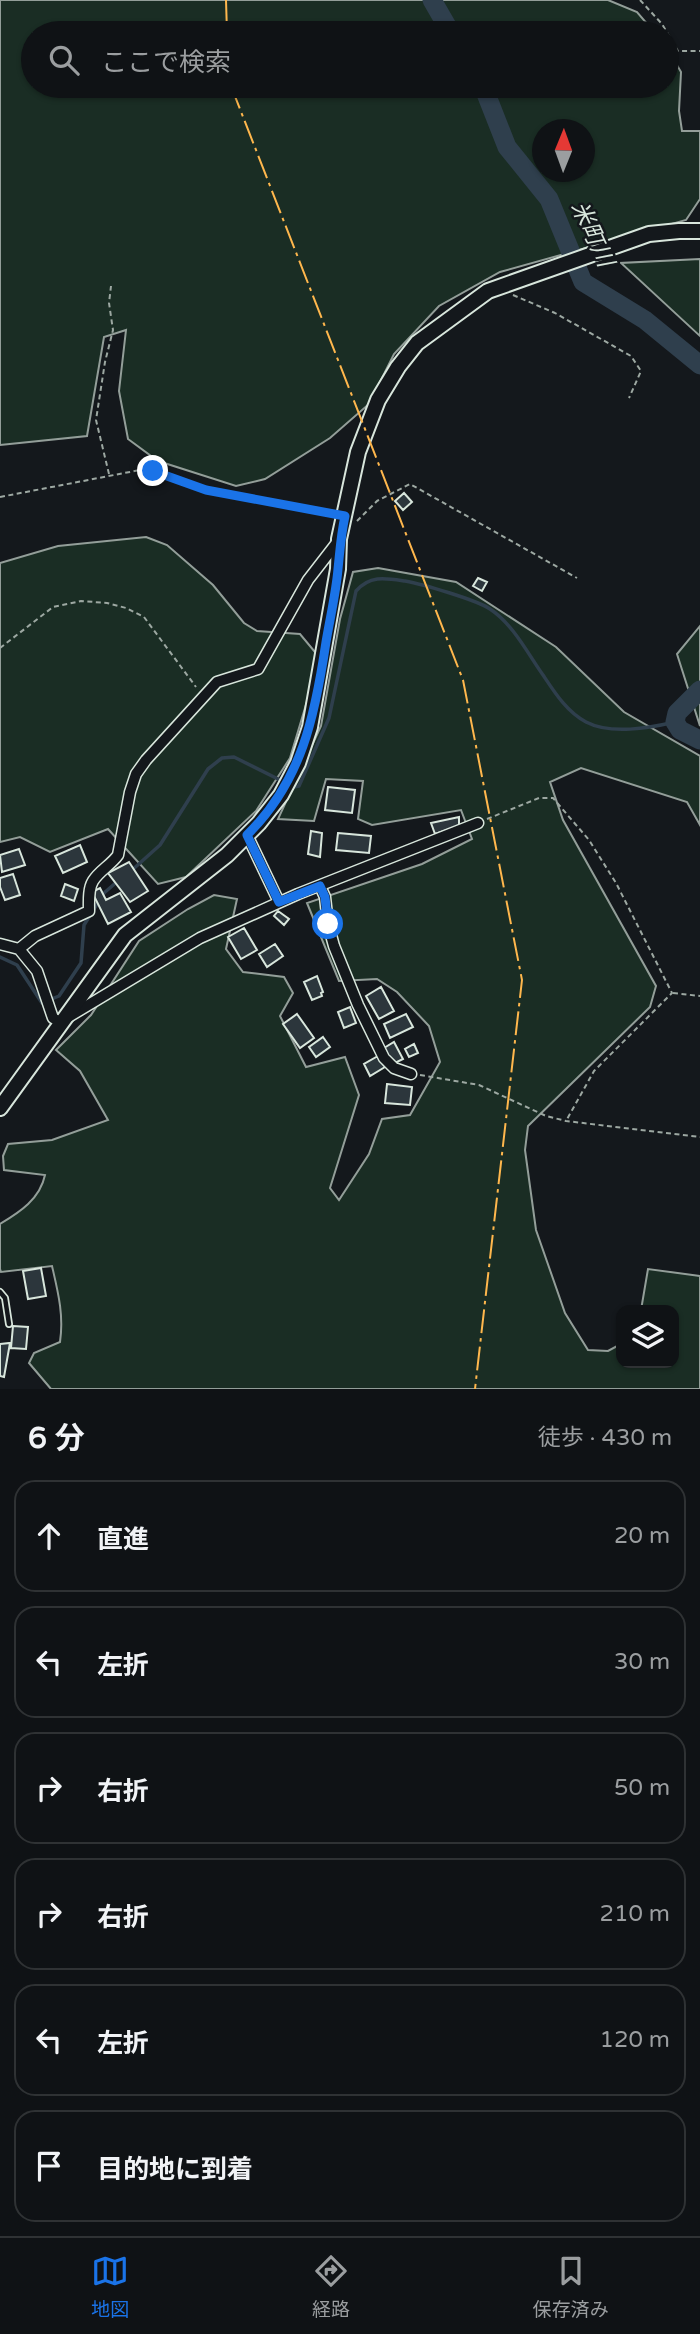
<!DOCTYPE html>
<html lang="ja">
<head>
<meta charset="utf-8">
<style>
	body { margin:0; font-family:"Varela Round","Noto Sans JP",sans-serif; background:#1d2022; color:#f1f3f6 }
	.controls { position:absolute; right:21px; bottom:21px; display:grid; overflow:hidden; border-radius:14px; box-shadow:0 2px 5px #0004 }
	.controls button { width:63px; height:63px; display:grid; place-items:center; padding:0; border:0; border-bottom:2px solid #2f3234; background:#0f1215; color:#f1f3f6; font:35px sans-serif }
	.compass { position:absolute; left:532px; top:119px; width:63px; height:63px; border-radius:50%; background:#0f1215; box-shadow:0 2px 5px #0004; rotate:1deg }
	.stop { position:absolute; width:21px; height:21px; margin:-16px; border:5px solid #1a73e8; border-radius:50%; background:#fff }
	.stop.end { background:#1a73e8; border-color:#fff; box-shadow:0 2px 7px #0008 }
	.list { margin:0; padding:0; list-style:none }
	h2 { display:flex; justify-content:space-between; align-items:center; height:91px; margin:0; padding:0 28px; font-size:30px }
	h2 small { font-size:23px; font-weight:400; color:#9b9ea0 }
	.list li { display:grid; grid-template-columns:46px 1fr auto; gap:21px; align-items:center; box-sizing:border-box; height:112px; margin:0 14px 14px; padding:0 14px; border:2px solid #2f3234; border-radius:21px }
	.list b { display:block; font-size:26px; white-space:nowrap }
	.list em { font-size:23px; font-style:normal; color:#9b9ea0 }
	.icon { flex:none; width:38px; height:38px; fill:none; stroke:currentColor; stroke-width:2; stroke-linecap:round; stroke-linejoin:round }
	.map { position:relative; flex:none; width:700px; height:1389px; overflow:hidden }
	.search { position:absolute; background:#0f1215; box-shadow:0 2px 5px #0004; left:21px; right:21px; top:21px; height:77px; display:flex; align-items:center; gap:18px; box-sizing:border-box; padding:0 24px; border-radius:38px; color:#9b9ea0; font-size:26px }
	.sheet { height:847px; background:#0f1215 }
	nav { display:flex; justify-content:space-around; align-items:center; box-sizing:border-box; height:98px; border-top:2px solid #2f3234; background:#0f1215; font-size:19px; color:#9b9ea0 }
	nav a { display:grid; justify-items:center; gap:4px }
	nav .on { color:#1a73e8 }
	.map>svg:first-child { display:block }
	.green { fill:#1a2d24; stroke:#939e99; stroke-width:2; fill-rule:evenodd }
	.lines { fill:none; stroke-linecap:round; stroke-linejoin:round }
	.stream { stroke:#2f3f4d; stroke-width:3.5 }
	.river { stroke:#2f3f4d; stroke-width:19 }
	.building { fill:#2c363c; stroke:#d8e6dc; stroke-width:2 }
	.lane-casing { stroke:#d8e6dc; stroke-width:8 }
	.street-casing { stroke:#d8e6dc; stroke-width:13 }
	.secondary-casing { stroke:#d8e6dc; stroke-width:18 }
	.path { stroke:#9da8a2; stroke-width:2; stroke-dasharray:5 3.5; stroke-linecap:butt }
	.lane { stroke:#14181c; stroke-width:4.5 }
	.street { stroke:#14181c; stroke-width:10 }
	.secondary { stroke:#14181c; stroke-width:14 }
	.power { stroke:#ffb74d; stroke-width:2; stroke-dasharray:24 5 3.5 5; stroke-linecap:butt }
	.route { stroke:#1a73e8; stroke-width:9 }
	.labels { text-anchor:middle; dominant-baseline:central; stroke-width:5; stroke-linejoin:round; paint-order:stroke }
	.water-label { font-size:23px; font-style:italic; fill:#d8e6dc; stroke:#14181c }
</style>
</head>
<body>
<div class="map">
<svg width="700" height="1389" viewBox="0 0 700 1389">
	<rect width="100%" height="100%" fill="#14181c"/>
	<path class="green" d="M0 0H608L637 12 655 33H33V86H667V48L681 72 679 111 682 131H700V199L686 220 500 272 439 306 394 354 369 404 330 438 265 479 236 486 158 461 128 439 119 391 126 330 104 337 87 436 0 445ZM542 130H584V172H542Z
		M700 259V336L621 263Z
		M146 537 167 545 213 585 244 623 257 631 300 634 320 658 290 758 256 811 186 877 158 884 108 829 50 852 20 837 0 842V563L58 546Z
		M378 568 456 582 556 647 624 712 700 756V825L687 802 581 768 550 782 563 820 656 986 650 1007 528 1126 525 1150 536 1230 565 1313 588 1350 608 1351 621 1344V1363H674V1310H641L648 1269 700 1276V1389H51L29 1363 34 1353 60 1342C64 1315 58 1292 52 1266L1 1272 0 1269V1224C20 1212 40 1199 45 1175L4 1170 3 1156 8 1144 52 1140 108 1120 80 1071 56 1050 91 1015 139 941 188 909 214 895 237 899 226 949 243 972 284 977 293 993 280 1016 306 1067 345 1057 359 1095 330 1188 339 1200 369 1154 382 1119 410 1115 440 1062 429 1026 397 992 377 979 339 981 307 903 422 864 472 839 461 810 372 825 358 819 363 781 326 779 314 821 278 819 321 726 340 619 353 572Z
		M700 626V726L677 654Z"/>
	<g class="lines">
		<path class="stream" d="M294 787 299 786 329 718 356 591C370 575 385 578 405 581 422 584 477 600 490 609 513 624 528 654 543 675 555 693 567 712 586 722 611 735 649 728 675 722
			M131 871 160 845 208 769 222 758 234 757 282 781
			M0 957 17 965 42 1003 59 996 81 963 84 925 104 893 119 880"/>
		<path class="river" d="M432 0 451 33
			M483 86 507 147 549 199 583 282 645 320 700 365
			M700 690 677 713 675 722 680 730 700 740"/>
	</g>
	<path class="building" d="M404 493 412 502 403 510 395 501Z
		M478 578 487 582 482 591 473 586Z
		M328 787 355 790 352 813 325 810Z
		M459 817V826L435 834 431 823Z
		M311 831 322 833 320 857 308 854Z
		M338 833 371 836 369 853 336 850Z
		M80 845 87 862 63 873 55 856Z
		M19 849 25 865 2 872 0 855Z
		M129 862 148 891 130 902 108 873Z
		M13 874 20 895 5 900 0 887V878Z
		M65 884 78 889 74 901 61 896Z
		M100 888 106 900 120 893 131 912 108 924 92 892Z
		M278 911 289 919 284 925 274 916Z
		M244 928 257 950 241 959 228 937Z
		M275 944 283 956 267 967 259 954Z
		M317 976 323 992 321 993 322 996 312 1000 304 982Z
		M381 987 394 1011 379 1019 366 996Z
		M350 1007 356 1023 344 1028 338 1012Z
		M297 1014 314 1038 300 1048 283 1024Z
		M406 1014 413 1027 390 1038 384 1024Z
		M323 1037 330 1047 316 1057 309 1047Z
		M394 1042 403 1059 393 1064 384 1048Z
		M414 1044 418 1053 409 1057 405 1049Z
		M378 1056 385 1067 370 1076 364 1064Z
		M387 1084 412 1087 410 1105 385 1103Z
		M41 1268 46 1296 28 1299 23 1271Z
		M13 1326 28 1327 26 1349 11 1348Z
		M10 1343 4 1377 0 1376V1344Z"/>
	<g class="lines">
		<g class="lane-casing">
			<path id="lane" d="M0 1292 5 1298 9 1324"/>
		</g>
		<g class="street-casing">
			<path id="street" d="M247 835 279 902
				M320 886 325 897 328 924 334 946 358 1005 384 1058 394 1068 411 1074
				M0 944 19 949 37 971 53 1018 60 1022 200 938 298 894 478 823
				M19 949 35 936 89 911C89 902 88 889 93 881 99 871 111 865 118 855L130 792 136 774 146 760 217 682 258 669 308 580 339 540"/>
		</g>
		<g class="secondary-casing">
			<path id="secondary" d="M0 1108 125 935 227 855 259 823 281 795 298 763 310 727 338 569 339 539 358 452 378 400 398 367 417 343 488 291 649 234 679 231H700"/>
		</g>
		<path class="path" d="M640 0 662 24 678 51H700
			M513 295 555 313 631 356 641 371 629 398
			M109 474 96 420 105 362 113 330 109 303 111 286
			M0 497 140 470 153 471 207 490 330 513
			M357 521 377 501 410 484 577 578
			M0 648 53 607 81 601 107 603 126 608 144 617 196 687
			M487 819 539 798H553L589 840 616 883 672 993 594 1071 566 1121
			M673 993 700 996
			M420 1075 479 1085 546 1116 566 1121 700 1137"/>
		<use href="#lane" class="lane"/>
		<use href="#street" class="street"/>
		<use href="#secondary" class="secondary"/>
		<path class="power" d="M226 0 227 33
			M231 86 463 680 522 980 475 1389"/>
	</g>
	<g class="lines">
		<path class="route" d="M153 471 206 490 345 516C341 534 340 550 338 569 336 593 330 618 326 642 315 716 302 781 247 835L279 902 320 886 325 897 328 924"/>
	</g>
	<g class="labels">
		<g class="water-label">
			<text transform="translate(592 234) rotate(65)">米町川</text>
		</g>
	</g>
</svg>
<div class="controls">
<button><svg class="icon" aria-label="layers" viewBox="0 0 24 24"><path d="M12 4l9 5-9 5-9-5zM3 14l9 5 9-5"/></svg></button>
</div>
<svg class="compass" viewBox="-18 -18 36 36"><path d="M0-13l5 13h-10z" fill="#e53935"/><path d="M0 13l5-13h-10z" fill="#9b9ea0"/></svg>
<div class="stop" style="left:328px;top:924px"></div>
<div class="stop end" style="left:153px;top:471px"></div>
<div class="search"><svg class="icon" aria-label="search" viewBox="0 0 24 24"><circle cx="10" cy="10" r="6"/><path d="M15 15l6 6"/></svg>ここで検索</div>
</div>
<section class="sheet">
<h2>6 分<small>徒歩 · 430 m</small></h2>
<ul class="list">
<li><svg class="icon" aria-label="ahead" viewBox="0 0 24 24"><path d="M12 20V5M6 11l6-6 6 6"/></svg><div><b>直進</b></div><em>20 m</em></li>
<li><svg class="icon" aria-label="left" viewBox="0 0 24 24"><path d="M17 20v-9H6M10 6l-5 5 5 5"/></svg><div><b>左折</b></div><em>30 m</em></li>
<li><svg class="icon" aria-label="right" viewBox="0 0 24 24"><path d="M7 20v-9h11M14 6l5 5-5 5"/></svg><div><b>右折</b></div><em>50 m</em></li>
<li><svg class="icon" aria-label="right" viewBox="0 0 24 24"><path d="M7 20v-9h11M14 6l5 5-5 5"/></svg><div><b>右折</b></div><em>210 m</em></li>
<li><svg class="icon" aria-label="left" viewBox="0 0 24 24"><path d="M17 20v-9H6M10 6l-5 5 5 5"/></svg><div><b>左折</b></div><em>120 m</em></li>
<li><svg class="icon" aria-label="arrive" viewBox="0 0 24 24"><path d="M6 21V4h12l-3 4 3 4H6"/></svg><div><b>目的地に到着</b></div></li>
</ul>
</section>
<nav>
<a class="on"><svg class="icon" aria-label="map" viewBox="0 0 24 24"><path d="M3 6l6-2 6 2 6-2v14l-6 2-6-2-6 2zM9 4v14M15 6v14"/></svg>地図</a>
<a><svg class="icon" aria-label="directions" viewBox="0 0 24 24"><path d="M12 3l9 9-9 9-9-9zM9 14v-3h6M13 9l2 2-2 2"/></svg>経路</a>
<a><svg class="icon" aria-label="saved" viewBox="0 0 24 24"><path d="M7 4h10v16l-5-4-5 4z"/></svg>保存済み</a>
</nav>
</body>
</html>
